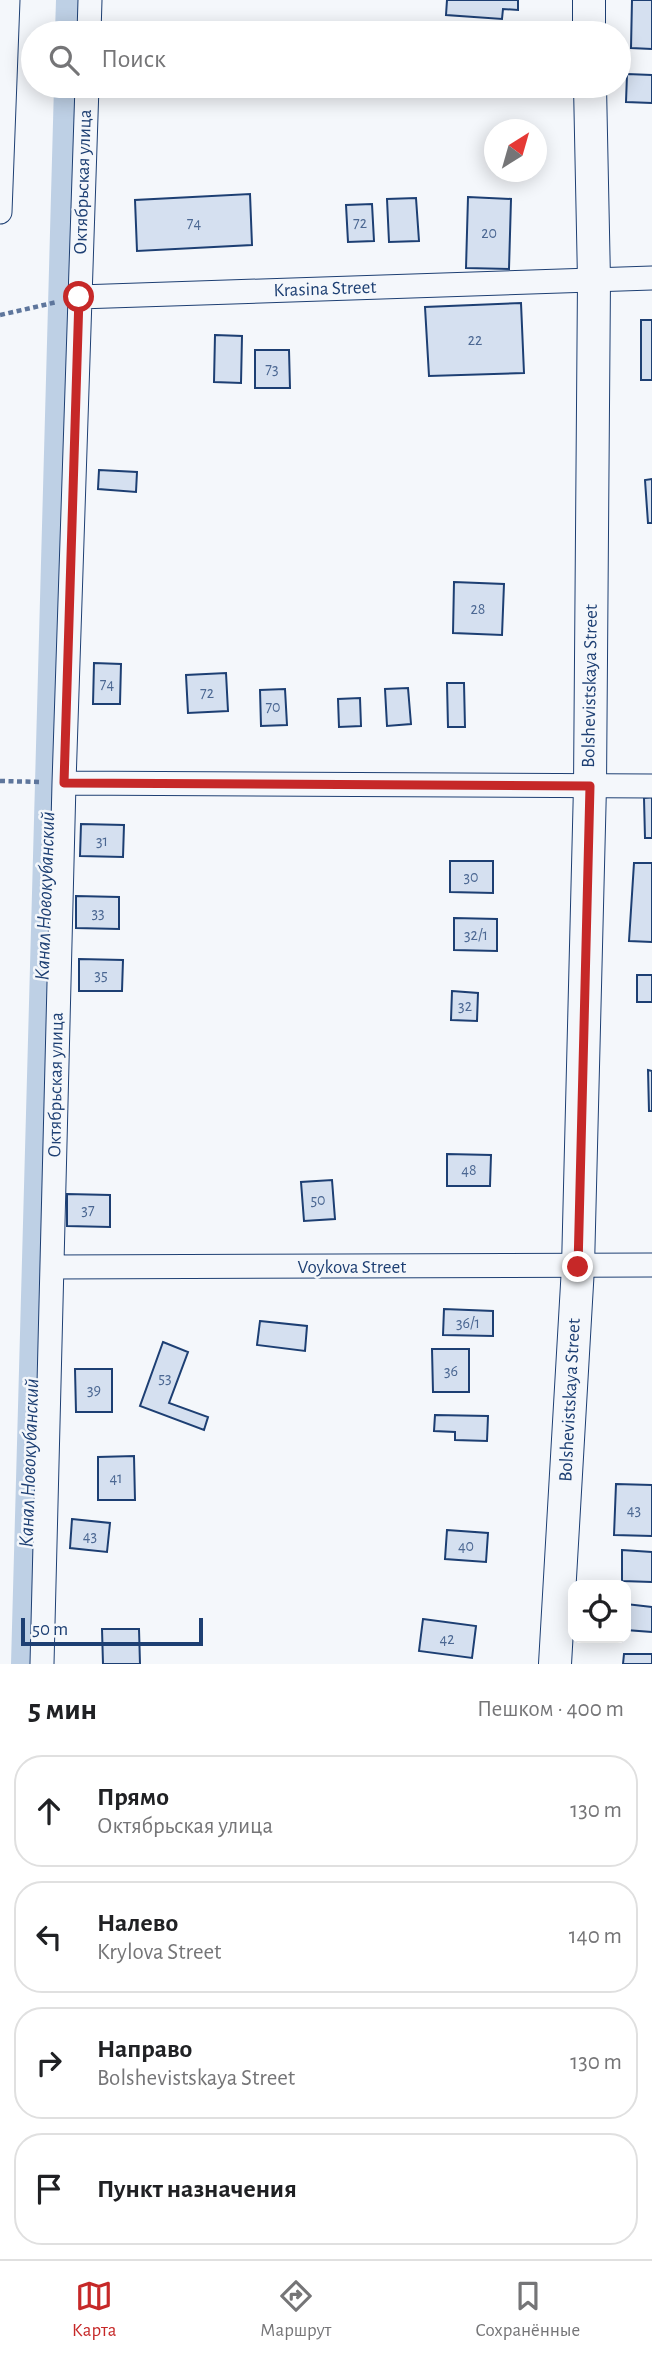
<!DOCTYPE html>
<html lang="ru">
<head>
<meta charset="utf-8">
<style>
	body { margin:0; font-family:"Alegreya Sans",sans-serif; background:#f6f6f6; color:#202124 }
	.controls { position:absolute; right:21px; bottom:21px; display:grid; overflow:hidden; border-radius:14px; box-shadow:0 4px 18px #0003 }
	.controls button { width:63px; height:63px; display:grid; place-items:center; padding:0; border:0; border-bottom:2px solid #e0e0e0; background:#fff; color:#202124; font:35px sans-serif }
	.compass { position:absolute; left:484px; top:119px; width:63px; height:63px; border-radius:50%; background:#fff; box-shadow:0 4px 18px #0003; rotate:37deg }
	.scale { position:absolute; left:21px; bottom:18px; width:182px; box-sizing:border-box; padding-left:7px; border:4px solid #1d3f73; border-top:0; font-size:19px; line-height:24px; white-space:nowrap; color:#1d3f73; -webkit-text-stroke:5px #f4f7fb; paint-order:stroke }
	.stop { position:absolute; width:21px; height:21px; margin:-16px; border:5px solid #c62828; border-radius:50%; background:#fff }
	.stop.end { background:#c62828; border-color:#fff; box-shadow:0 2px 7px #0008 }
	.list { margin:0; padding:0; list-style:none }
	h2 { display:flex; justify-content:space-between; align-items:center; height:91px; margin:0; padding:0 28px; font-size:30px }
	h2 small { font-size:23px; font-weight:400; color:#757577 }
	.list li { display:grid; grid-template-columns:46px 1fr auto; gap:21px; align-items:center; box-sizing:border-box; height:112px; margin:0 14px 14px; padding:0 14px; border:2px solid #e0e0e0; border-radius:28px }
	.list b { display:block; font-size:26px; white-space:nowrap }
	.list p { margin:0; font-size:23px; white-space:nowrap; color:#757577 }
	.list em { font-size:23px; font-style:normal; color:#757577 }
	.icon { flex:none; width:38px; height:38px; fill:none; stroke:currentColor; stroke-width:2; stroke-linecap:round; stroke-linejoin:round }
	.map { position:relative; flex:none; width:652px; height:1664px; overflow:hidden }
	.search { position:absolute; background:#fff; box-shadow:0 4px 18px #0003; left:21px; right:21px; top:21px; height:77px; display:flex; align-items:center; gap:18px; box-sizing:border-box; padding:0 24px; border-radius:38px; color:#757577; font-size:26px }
	.sheet { height:595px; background:#fff }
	nav { display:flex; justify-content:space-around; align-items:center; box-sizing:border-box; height:98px; border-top:2px solid #e0e0e0; background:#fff; font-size:19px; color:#757577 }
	nav a { display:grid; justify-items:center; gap:4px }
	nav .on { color:#c62828 }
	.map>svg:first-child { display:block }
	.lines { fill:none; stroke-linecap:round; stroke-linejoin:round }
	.canal { stroke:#bed0e5; stroke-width:26 }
	.building { fill:#d5e0f0; stroke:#1d3f73; stroke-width:2 }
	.street-casing { stroke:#1d3f73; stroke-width:25 }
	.secondary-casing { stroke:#1d3f73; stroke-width:34 }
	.path { stroke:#5e769c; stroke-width:4.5; stroke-dasharray:5 3.5; stroke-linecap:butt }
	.street { stroke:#f4f7fb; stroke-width:23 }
	.secondary { stroke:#f4f7fb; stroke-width:32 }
	.route { stroke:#c62828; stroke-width:9 }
	.labels { text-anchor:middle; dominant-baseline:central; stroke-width:5; stroke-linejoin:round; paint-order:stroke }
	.number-label { font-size:16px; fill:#4b6792 }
	.street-label { font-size:19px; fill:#1d3f73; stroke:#f4f7fb }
	.water-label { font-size:21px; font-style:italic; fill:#1d3f73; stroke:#f4f7fb }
</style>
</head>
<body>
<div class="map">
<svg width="652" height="1664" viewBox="0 0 652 1664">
	<rect width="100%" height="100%" fill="#f4f7fb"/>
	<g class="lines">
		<path class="canal" d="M68 33 69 0
			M24 1664 67 86"/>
	</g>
	<path class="building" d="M447 0H518V10L503 9 502 19 446 15Z
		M632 0H652V49L631 48Z
		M627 74 652 75V103L626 102Z
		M250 194 252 245 137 251 135 200Z
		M468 197 511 199 509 269 466 268Z
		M416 198 419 241 389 242 387 199Z
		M372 204 374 241 348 242 346 205Z
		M521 303 524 373 429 376 425 307Z
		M641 320H652V380H641Z
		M215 335 242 336 241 383 214 382Z
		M255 350H289L290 388H255Z
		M99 470 137 472 136 492 98 489Z
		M652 479V523H648L645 480Z
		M454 582 504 584 502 635 453 633Z
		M94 663 121 664 120 704H93Z
		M226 673 228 711 188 713 186 675Z
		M447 683H464L465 727H448Z
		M408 688 411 724 387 726 385 689Z
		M285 689 287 725 261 726 260 690Z
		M360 698 361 726 339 727 338 699Z
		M652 797V838H645L644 798Z
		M81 824 124 825 123 857 80 856Z
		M450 861H493V893L450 892Z
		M634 863H652V942L629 941Z
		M76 896 119 897V929L76 928Z
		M454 918 497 919V951L454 950Z
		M79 959 123 960 122 991H79Z
		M637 975H652V1002H637Z
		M452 991 478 993 477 1021 451 1020Z
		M648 1070 652 1071V1111H649Z
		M447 1154 491 1155 490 1186H447Z
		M332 1180 335 1219 304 1221 301 1182Z
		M67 1194 110 1195V1227L67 1226Z
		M444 1309 493 1311V1336L443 1335Z
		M260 1321 307 1326 305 1351 257 1345Z
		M163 1342 188 1352 169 1403 208 1417 204 1430 140 1406Z
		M432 1349H469V1392H433Z
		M75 1369H112V1412H76Z
		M435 1415 488 1416 487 1441 455 1440V1432L434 1431Z
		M134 1456 135 1500H98V1457Z
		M616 1484 652 1485V1536L614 1535Z
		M72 1519 110 1523 107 1552 70 1548Z
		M447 1530 488 1533 486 1562 445 1559Z
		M622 1550 652 1552V1582L622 1581Z
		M626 1604 652 1607V1632L626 1630Z
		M423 1619 476 1626 472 1658 419 1651Z
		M102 1629H139L140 1664H103Z
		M624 1654H652V1664H623Z"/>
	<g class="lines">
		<g class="street-casing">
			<path id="street" d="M89 33 90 0
				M0 212 8 0
				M79 297 652 278
				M64 783 652 786
				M52 1267 652 1265
				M42 1664 64 783 87 86"/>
		</g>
		<g class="secondary-casing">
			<path id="secondary" d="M589 0V33
				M555 1664 578 1267 590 786 594 280 590 86"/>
		</g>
		<path class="path" d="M0 315 57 302
			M0 781 41 782"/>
		<use href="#street" class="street"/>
		<use href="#secondary" class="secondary"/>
	</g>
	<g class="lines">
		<path class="route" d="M79 297 64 783 590 786 578 1267"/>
	</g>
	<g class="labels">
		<g class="number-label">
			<text x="194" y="223">74</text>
			<text x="360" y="223">72</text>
			<text x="489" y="233">20</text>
			<text x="475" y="340">22</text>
			<text x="272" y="369">73</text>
			<text x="478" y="609">28</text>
			<text x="107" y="684">74</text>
			<text x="207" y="693">72</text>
			<text x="273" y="707">70</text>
			<text x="102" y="841">31</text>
			<text x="471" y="877">30</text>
			<text x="98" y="913">33</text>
			<text x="476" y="935">32/1</text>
			<text x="101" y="975">35</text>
			<text x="465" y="1006">32</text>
			<text x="469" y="1170">48</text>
			<text x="318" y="1200">50</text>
			<text x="88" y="1210">37</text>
			<text x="468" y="1323">36/1</text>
			<text x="451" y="1371">36</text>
			<text x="165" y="1378">53</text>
			<text x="94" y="1390">39</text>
			<text x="116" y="1478">41</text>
			<text x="634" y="1510">43</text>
			<text x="90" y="1536">43</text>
			<text x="466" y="1546">40</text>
			<text x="447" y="1639">42</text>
		</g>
		<g class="street-label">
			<text transform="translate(83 182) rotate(-88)">Октябрьская улица</text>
			<text transform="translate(325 289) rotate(-2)">Krasina Street</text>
			<text transform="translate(590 686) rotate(-89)">Bolshevistskaya Street</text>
			<text transform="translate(56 1085) rotate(-89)">Октябрьская улица</text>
			<text x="352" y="1267">Voykova Street</text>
			<text transform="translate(570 1400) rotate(-87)">Bolshevistskaya Street</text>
		</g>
		<g class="water-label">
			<text transform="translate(45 896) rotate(-88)">Канал Новокубанский</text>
			<text transform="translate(29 1463) rotate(-88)">Канал Новокубанский</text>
		</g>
	</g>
</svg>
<div class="controls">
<button><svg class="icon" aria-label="locate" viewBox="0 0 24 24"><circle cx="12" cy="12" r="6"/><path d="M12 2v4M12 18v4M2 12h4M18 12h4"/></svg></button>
</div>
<svg class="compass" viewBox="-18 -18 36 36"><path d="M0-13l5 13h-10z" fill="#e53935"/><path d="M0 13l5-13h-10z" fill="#757577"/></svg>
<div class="scale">50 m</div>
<div class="stop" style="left:79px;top:297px"></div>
<div class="stop end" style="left:578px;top:1267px"></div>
<div class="search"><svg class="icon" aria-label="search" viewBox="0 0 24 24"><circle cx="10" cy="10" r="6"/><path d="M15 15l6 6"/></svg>Поиск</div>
</div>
<section class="sheet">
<h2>5 мин<small>Пешком · 400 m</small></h2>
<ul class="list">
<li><svg class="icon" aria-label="ahead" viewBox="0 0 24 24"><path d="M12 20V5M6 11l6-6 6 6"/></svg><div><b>Прямо</b><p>Октябрьская улица</p></div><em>130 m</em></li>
<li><svg class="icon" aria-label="left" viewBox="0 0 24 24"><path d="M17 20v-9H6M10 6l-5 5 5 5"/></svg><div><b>Налево</b><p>Krylova Street</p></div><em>140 m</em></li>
<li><svg class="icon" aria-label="right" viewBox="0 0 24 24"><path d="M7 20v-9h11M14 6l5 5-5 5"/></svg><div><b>Направо</b><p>Bolshevistskaya Street</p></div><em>130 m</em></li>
<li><svg class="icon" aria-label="arrive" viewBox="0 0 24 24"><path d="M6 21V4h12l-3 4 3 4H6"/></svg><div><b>Пункт назначения</b></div></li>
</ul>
</section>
<nav>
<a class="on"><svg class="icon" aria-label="map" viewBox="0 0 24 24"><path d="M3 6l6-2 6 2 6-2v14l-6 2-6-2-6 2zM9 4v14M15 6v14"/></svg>Карта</a>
<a><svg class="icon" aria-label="directions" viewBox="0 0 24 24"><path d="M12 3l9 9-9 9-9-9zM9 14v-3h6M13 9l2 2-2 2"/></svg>Маршрут</a>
<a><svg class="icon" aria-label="saved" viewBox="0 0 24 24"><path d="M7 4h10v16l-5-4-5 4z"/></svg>Сохранённые</a>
</nav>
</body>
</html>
